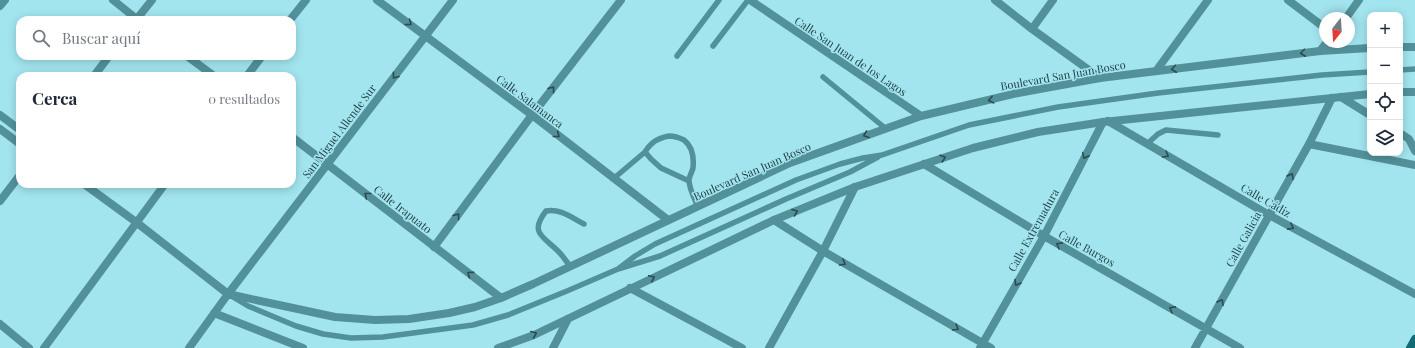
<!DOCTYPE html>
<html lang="es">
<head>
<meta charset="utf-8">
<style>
	body { margin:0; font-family:"Playfair Display",serif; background:#f2f2f3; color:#1f2937 }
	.controls { position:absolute; right:12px; top:12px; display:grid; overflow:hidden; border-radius:8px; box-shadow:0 2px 10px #0003 }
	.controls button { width:36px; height:36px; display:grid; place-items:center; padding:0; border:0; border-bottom:1px solid #e0e1e3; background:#fff; color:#1f2937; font:20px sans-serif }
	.compass { position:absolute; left:1319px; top:12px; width:36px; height:36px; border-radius:50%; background:#fff; box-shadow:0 2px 10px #0003; rotate:197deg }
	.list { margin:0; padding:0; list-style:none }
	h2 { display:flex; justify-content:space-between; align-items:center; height:52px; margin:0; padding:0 16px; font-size:17px }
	h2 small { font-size:13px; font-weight:400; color:#747a83 }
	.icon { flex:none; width:22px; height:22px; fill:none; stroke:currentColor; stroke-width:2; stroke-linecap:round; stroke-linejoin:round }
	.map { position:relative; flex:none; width:1415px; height:348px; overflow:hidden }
	.search { position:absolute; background:#fff; box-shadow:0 2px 10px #0003; left:16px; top:16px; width:280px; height:44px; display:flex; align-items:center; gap:10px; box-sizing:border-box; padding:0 14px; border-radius:12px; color:#747a83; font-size:15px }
	.panel { position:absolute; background:#fff; box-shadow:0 2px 10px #0003; left:16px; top:72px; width:280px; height:116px; border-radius:12px }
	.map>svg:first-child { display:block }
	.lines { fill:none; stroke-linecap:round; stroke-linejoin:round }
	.service { stroke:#53919a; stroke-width:5.5 }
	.minor { stroke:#53919a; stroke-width:8 }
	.tertiary { stroke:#53919a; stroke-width:8 }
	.secondary { stroke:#0f6b76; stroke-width:8 }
	.oneway { stroke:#2b4c51 }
	.labels { text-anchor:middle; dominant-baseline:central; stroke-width:3; stroke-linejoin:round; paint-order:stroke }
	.street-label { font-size:11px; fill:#244044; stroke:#a2e5ef }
</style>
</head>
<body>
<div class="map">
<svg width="1415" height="348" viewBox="0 0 1415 348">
	<rect width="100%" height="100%" fill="#a2e5ef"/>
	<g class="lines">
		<path class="service" d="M713 46 748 0
			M677 56 719 0
			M1400 70 1415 69
			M823 77 885 128
			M1147 144 1158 134 1166 130 1218 135
			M613 179 645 152
			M689 181 661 168 651 159 645 152C651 142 658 138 669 136 674 136 680 138 684 140 693 147 694 158 693 168 692 172 689 177 689 180 689 189 695 199 698 207
			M570 266C566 261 563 256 558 251 543 236 529 233 546 211 560 208 572 218 584 224
			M618 269 635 256 655 244 796 180 840 164 863 158 882 155 969 125 1058 107 1158 93 1322 75 1370 72
			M233 297 248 306 296 326 323 334 351 338 383 337 473 325 508 315 567 291 618 269 660 256 786 199 850 172 878 157"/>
		<path class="minor" d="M377 0 532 115 668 220
			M995 0 1032 29 1100 78
			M1288 0 1325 28
			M0 6 5 0
			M1346 18 1359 0
			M136 20 152 0
			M290 20 306 0
			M1032 29 1053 0
			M1320 51 1327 42
			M1156 71 1208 0
			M94 76 109 56
			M247 76 262 56
			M1341 97 1370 115
			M1108 121 1269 215 1415 294
			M1400 133 1409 139 1415 151
			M1309 144 1415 165
			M924 164 1044 236 1240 348
			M0 201 20 175
			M774 220 823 251 991 348
			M434 247 532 115 621 0
			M630 288 742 348
			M228 294 453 0
			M0 324 29 348
			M44 348 165 184
			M553 348 568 319
			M769 348 823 251 855 187
			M980 348 1044 236 1103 122
			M1195 348 1309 144 1332 98"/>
		<path class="tertiary" d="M113 0 138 20
			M750 0 921 116
			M1400 47H1415
			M187 56 214 76
			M1400 92H1415
			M0 115 20 130
			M0 129 20 144
			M292 137 501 298
			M84 184 136 222 228 294 335 317 375 320 409 319 449 313 475 307 501 298 533 284 790 163 921 116 1018 93 1100 78 1320 51 1370 48
			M214 313 303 348
			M189 348 228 294
			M498 348 534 335 774 220 855 187 973 148 1038 132 1103 122 1370 94"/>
		<path class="secondary" d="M1410 348 1415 339"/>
	</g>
	<defs><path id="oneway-chevron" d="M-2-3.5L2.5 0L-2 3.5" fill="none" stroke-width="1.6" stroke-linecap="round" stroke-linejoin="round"/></defs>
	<g class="oneway">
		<use href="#oneway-chevron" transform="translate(409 23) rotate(36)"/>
		<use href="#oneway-chevron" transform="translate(1303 53) rotate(173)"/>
		<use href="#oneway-chevron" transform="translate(1174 69) rotate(173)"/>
		<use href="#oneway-chevron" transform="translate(395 76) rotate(127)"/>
		<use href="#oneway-chevron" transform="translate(552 89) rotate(-53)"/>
		<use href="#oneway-chevron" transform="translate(991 100) rotate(167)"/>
		<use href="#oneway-chevron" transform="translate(557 135) rotate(38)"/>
		<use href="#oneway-chevron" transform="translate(866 135) rotate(160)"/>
		<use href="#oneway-chevron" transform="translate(1166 155) rotate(30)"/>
		<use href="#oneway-chevron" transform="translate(1085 156) rotate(117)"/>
		<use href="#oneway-chevron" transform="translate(943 158) rotate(-19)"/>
		<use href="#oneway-chevron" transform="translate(1291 176) rotate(-61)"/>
		<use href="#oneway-chevron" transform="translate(367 195) rotate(-142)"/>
		<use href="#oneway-chevron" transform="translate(795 212) rotate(-22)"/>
		<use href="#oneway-chevron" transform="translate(457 216) rotate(-53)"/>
		<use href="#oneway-chevron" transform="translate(1291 227) rotate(28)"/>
		<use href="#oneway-chevron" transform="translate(1059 245) rotate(-151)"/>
		<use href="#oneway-chevron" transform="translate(843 263) rotate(30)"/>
		<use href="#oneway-chevron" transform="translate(470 274) rotate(-143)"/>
		<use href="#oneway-chevron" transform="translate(652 278) rotate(-25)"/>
		<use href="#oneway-chevron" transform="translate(1017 283) rotate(120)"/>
		<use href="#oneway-chevron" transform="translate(1221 302) rotate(-61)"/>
		<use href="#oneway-chevron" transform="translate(1172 309) rotate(-151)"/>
		<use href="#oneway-chevron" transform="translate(956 328) rotate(30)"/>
		<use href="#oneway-chevron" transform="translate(534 334) rotate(-23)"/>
	</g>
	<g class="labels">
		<g class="street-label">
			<text transform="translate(851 56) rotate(34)">Calle San Juan de los Lagos</text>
			<text transform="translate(1063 75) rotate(-10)">Boulevard San Juan Bosco</text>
			<text transform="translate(530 101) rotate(37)">Calle Salamanca</text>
			<text transform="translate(339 131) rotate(-53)">San Miguel Allende Sur</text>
			<text transform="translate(752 171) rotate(-24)">Boulevard San Juan Bosco</text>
			<text transform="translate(1266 200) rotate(30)">Calle Cádiz</text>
			<text transform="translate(403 209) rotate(38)">Calle Irapuato</text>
			<text transform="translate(1033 230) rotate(-61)">Calle Extremadura</text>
			<text transform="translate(1243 239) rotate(-61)">Calle Galicia</text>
			<text transform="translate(1087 248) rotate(29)">Calle Burgos</text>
		</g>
	</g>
</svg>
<div class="controls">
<button>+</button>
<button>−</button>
<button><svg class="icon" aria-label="locate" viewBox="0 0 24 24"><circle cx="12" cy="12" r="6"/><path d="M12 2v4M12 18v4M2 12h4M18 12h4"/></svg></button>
<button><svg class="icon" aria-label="layers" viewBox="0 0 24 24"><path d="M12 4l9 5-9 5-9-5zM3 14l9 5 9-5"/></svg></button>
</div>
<svg class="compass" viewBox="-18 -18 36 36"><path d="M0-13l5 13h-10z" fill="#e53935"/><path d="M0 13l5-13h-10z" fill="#747a83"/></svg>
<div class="search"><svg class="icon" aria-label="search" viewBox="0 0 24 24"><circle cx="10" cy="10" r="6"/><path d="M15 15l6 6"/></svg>Buscar aquí</div>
<section class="panel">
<h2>Cerca<small>0 resultados</small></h2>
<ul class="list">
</ul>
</section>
</div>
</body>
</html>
